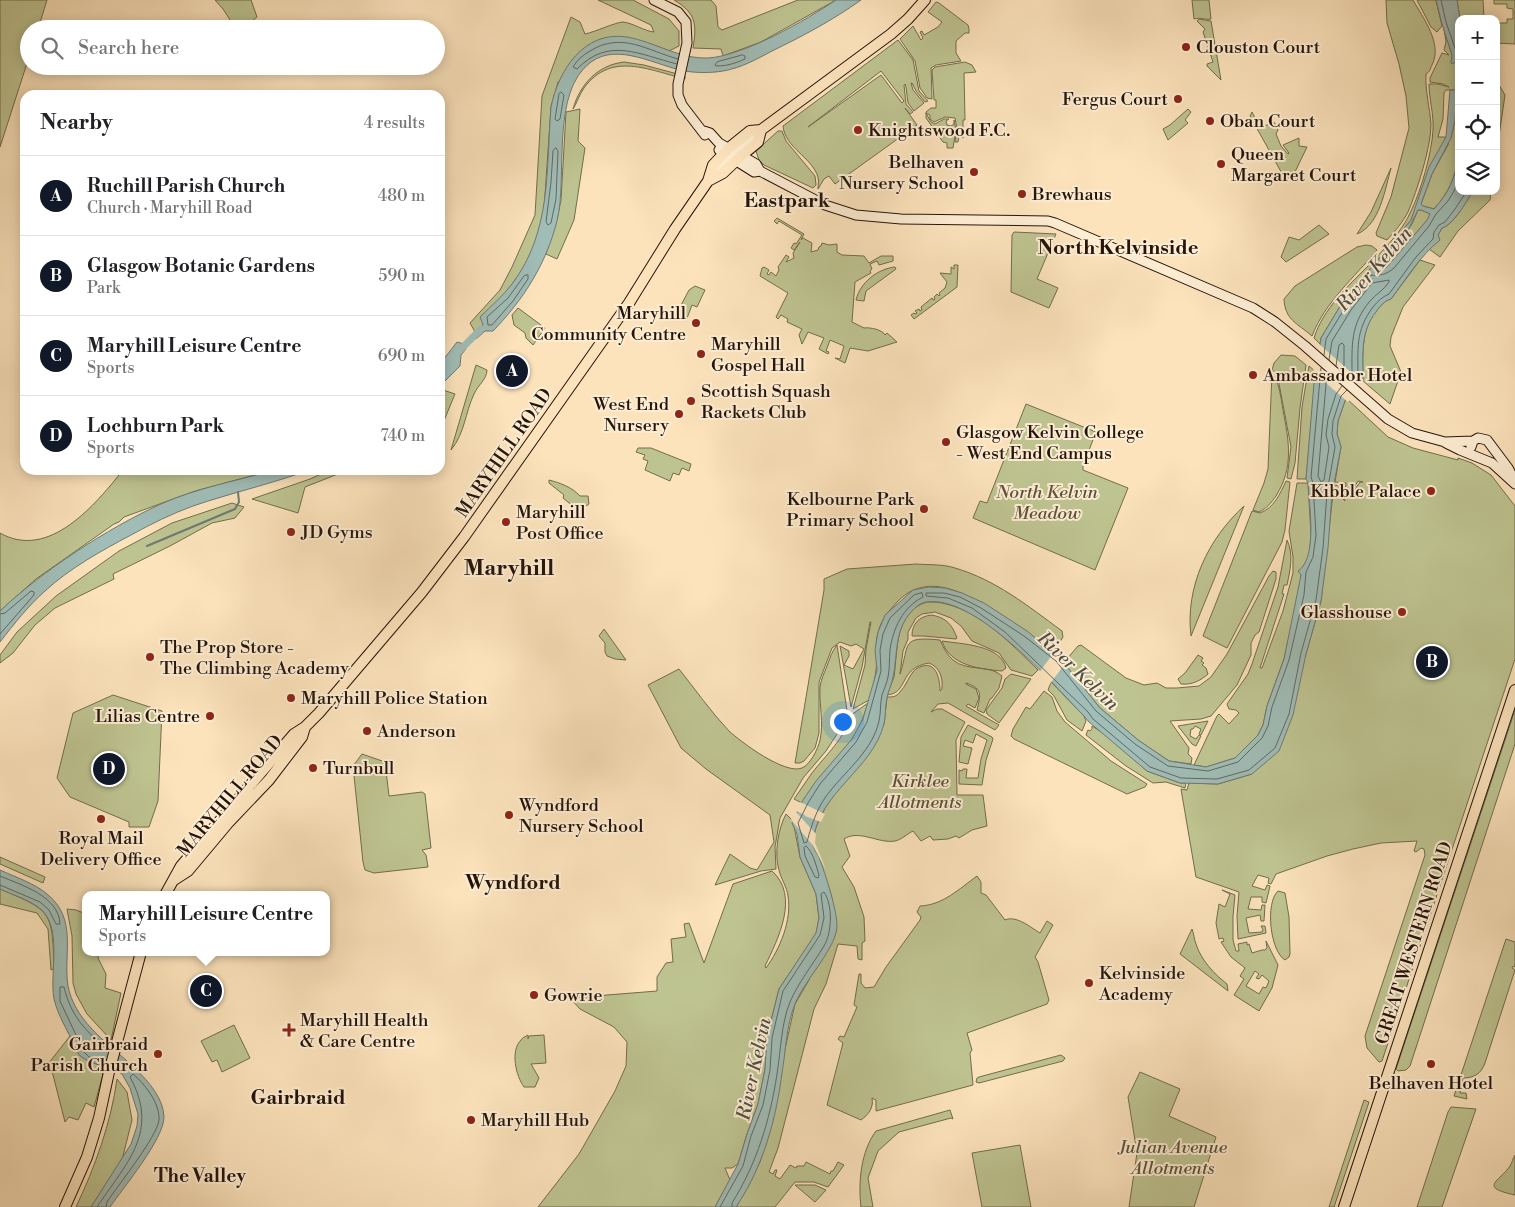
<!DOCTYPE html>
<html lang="en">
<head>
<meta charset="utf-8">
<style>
	body { margin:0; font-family:"Libre Bodoni",serif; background:#f2f2f2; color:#202124 }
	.controls { position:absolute; right:15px; top:15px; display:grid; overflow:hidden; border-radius:10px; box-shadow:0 2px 12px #0003 }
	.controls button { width:45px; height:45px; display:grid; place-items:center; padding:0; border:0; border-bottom:1px solid #e0e0e0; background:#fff; color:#202124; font:25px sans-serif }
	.you { position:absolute; left:842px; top:721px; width:18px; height:18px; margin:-12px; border:4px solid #fff; border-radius:50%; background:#1a73e8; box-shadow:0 0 0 8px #1a73e833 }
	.badge { display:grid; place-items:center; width:32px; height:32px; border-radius:50%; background:#111827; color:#fff; font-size:16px; font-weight:700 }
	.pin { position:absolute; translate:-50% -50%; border:2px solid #fff; box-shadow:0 1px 5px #0006 }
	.popup { position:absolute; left:82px; top:891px; width:248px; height:65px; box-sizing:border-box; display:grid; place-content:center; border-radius:10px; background:#fff; filter:drop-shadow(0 1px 4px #0005); font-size:16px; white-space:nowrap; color:#757577 }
	.popup b { font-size:19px; color:#202124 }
	.popup::after { content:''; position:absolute; left:50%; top:100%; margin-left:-10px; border:10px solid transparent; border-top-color:#fff }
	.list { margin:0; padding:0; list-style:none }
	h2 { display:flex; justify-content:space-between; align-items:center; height:65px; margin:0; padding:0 20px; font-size:21px }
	h2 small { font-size:16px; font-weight:400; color:#757577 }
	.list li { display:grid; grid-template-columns:32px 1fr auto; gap:15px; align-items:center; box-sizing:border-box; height:80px; padding:0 20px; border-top:1px solid #e0e0e0 }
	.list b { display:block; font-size:19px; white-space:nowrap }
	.list p { margin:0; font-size:16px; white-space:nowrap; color:#757577 }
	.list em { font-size:16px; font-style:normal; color:#757577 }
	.icon { flex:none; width:28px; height:28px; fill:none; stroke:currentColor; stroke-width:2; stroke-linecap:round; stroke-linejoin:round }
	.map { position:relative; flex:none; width:1515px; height:1207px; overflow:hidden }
	.search { position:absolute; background:#fff; box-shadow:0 2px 12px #0003; left:20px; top:20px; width:425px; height:55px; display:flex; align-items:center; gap:12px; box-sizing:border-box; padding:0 18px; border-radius:28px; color:#757577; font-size:19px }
	.panel { position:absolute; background:#fff; box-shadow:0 2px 12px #0003; left:20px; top:90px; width:425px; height:385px; border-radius:15px }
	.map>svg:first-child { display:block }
	.green { fill:#bec491; stroke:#726c4e; fill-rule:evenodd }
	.water { fill:#a0bdb7; stroke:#6f7972; fill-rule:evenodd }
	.pier { fill:#fce3bc }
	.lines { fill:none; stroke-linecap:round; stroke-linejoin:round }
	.shore { stroke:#626861; stroke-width:1 }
	.stream { stroke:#6f7972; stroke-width:2 }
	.canal { stroke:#a0bdb7; stroke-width:7 }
	.secondary-casing { stroke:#25140b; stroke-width:11 }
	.primary-casing { stroke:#25140b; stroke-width:12 }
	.secondary { stroke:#fdedd3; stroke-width:9 }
	.primary { stroke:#fce3bc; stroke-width:10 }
	.poi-dot { fill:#8f2418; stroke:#fdedd3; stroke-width:2 }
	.labels { text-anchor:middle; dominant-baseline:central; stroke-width:4; stroke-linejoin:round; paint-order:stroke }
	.poi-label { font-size:18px; fill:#25140b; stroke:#fdedd3; text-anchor:start }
	.street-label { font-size:18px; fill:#25140b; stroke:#fdedd3 }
	.park-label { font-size:18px; font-style:italic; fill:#5b523a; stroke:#fdedd3 }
	.water-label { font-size:19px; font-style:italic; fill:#504f47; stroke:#fdedd3 }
	.neighbourhood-label { font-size:19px; font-weight:bold; fill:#25140b; stroke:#fdedd3 }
	.quarter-label { font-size:20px; font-weight:bold; fill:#25140b; stroke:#fdedd3 }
	.district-label { font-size:22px; font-weight:bold; fill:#25140b; stroke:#fdedd3 }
</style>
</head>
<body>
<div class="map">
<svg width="1515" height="1207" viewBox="0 0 1515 1207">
	<rect width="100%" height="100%" fill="#fce3bc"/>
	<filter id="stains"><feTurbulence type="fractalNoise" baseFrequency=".004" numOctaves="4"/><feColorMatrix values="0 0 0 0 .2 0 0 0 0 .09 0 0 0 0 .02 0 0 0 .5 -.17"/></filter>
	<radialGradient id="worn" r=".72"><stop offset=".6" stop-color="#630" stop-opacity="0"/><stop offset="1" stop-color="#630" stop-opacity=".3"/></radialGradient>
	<path class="green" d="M0 0H47L38 29H29V57L0 147Z
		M215 0H251L257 17 252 21 256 29H236L223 9Z
		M598 0H633L669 19 679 31V46L669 51C646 42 625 34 601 39L558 82 551 107 544 209 537 237 533 250 523 269 483 325 475 332 470 323 500 290 512 267 535 215 542 96 571 17 580 22 585 34C595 32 616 22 623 22 633 23 644 31 654 32L651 25Z
		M674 0H711L716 6 718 27 722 30 798 0H836L761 42 723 56 721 49 693 48C697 24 696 13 674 0Z
		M1192 0H1209L1211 19C1205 20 1200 17 1194 19Z
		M1386 0H1413C1423 18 1443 44 1432 65 1430 69 1430 72 1426 74 1425 91 1430 108 1431 125 1431 147 1417 191 1408 212 1403 222 1395 231 1387 240L1377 236 1376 233 1391 197 1409 128 1406 96 1399 64 1387 23Z
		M1417 0H1436L1442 26 1437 32 1431 27Z
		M1457 0H1483L1484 19H1460Z
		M1494 0H1515V44L1496 43V23H1507V19H1513V9L1507 8V4H1494Z
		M936 2 939 3 968 25 969 29V33H965L956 41V53L961 61 936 65 931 68 932 99 927 98 920 88 915 61 900 39 913 26 921 40 923 38 920 32 922 31 924 35 938 27 942 22 928 12Z
		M1199 19 1211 21 1221 80 1207 66V64L1213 62 1203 32 1205 29 1197 21Z
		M1444 29 1452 55 1455 59 1458 57 1459 59V157C1454 179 1450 191 1434 209L1423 206 1421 204 1432 174 1448 145 1456 90H1446L1444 93 1443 119 1438 137H1446L1411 220 1342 303 1321 338 1320 344 1314 338C1323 309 1348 286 1369 265 1384 249 1402 232 1411 211 1421 191 1432 152 1433 130 1434 114 1429 99 1429 84H1438L1449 87 1443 84 1430 82V78L1442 53 1449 55 1444 50 1446 42Z
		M898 40 913 60 919 91 928 101 925 102 916 91 912 83H911L913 90 924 103 914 111 908 103 906 87 905 84 904 85 906 104 913 112 910 114 905 108 917 125 835 184 829 176 824 179 818 189C818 185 819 181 818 177 812 157 785 148 783 126ZM881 71 904 101 902 103 881 75 808 127Z
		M624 62 644 65 685 76V79C649 70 611 51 584 88 579 95 577 103 573 109 580 84 598 65 624 62Z
		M965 62 972 65 976 72 964 73 965 120H963V138L959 136 958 142H955L957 129 955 118 945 117 934 122 930 119V115L926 113 931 122 935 124 944 119H949L946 121 947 125 951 126 954 124V120L956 130 953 148H947V143L943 142 926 118V112L931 108H936V100H934L932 70 935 67Z
		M1496 80 1505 95 1496 156Z
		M580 109 578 141 585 148 574 220 557 259 546 254 557 219 561 200 566 112Z
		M1188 109 1191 112 1185 120 1188 123 1168 140 1163 129 1170 125Z
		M1252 112 1260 128 1274 122 1278 130 1276 134 1281 146 1288 154 1289 153 1283 145 1299 138V146L1307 147 1293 176 1286 179 1284 177 1250 116Z
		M778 131H782L786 141 815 176 816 185 813 188 764 165 759 160 756 151Z
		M1391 168C1385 189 1380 225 1357 234L1371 212Z
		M1473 191H1491L1490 200 1458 231 1440 257 1429 249 1439 240 1438 235 1442 228C1454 225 1466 201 1473 191Z
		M1418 210H1421L1431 214 1425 223 1407 244 1405 243 1408 239 1403 236 1412 224Z
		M777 218 804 234 801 240 803 238 812 243 811 252 818 250 819 247 821 246 822 243 829 245 837 244V252L842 255 864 256 869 263 881 256H893V261L879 265 877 261 870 264 872 269 870 271 871 273 855 282 852 322 864 328C870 327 883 330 885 335L887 333 897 342 868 351 850 348 845 363 835 358 840 359 844 346 830 340 826 351 829 352 828 354 819 349 824 338 808 332 802 344 799 335 802 329 787 322 788 319 781 315 778 319 776 317 788 293 760 276 762 268 764 267 769 270 767 274 769 275 771 272 776 276 779 270 778 267 786 255 789 257 786 262 794 258 793 253 800 242 794 250 791 248 794 243 796 244 802 235 779 221 777 224 774 221Z
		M1319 225 1329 234 1286 262 1281 257 1289 237 1299 240Z
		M1014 232 1056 234 1037 279 1058 288 1049 308 1011 292 1012 235Z
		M1366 245 1372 246 1377 250C1354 278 1325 302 1312 336 1297 323 1285 320 1284 299L1295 286 1357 247Z
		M1420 260 1435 265 1403 307 1391 337 1390 346 1401 372 1390 404 1363 381C1363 355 1360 332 1376 311 1380 306 1384 301 1391 299Z
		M954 265H958L957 287 914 319 911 315 914 313 915 314 917 313 915 311 919 309 920 311 922 310 921 307 932 298 933 300 935 299 934 297 937 294 939 296 940 295 939 293 945 288 947 282 940 273 951 274V267L954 269Z
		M895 267 896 269 866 291 864 301 856 300C860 283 877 269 895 267Z
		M695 286 705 290 697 307 692 305 686 321 680 317 678 311 689 290Z
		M518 308 545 328 533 345 526 338 525 333 514 325 512 315Z
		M1281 355 1295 356 1306 365 1300 408 1295 463 1291 479 1287 478 1291 447 1277 373 1272 370 1274 363Z
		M476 365 487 370C487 379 478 385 474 394 465 413 465 433 451 450Z
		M1309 366 1316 372 1306 479H1297L1302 407Z
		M1272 373C1279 381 1281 398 1283 410 1289 442 1294 467 1276 496 1271 503 1267 508 1259 512L1253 510 1264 483 1268 469Z
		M443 390 455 394 443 423 440 422V393Z
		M1346 398 1388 437 1413 448 1458 460V458L1472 463 1491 475 1515 506V659L1382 1061 1379 1062 1367 1048 1365 1036 1425 855 1424 849 1421 848 1416 852 1414 851 1417 841 1381 843 1353 849 1327 856 1276 874 1271 884 1268 883 1269 878 1258 875 1252 886 1265 890 1267 885 1270 886 1266 903 1262 902V897H1251L1248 909 1261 910 1262 905H1265L1264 921H1261L1260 915 1246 918 1249 933 1262 932 1263 930 1261 926H1265L1266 933 1238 939 1237 916 1239 892 1196 877 1181 789 1187 790 1189 783 1218 784 1252 774 1306 654 1321 601 1334 485 1342 486V498L1345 501 1344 495 1352 493 1360 482H1363L1358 481 1352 491 1345 492 1346 483 1335 482 1341 447 1337 434 1338 421Z
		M1026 404 1096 432 1083 466V470L1128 488 1095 570 973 518 980 501 987 503Z
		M638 448H651L691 464 689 471 682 468 679 475 673 473 670 481 645 470 648 461 643 459 645 455 636 452Z
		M123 470H274L195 491 124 517 119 522 114 524 36 579 0 611V533C49 561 96 504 123 470Z
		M330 470H348L305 487 298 513 252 499 310 479Z
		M549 480C560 483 572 487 580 496H588L589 504 583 508 574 507 563 498 564 495 549 483Z
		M1286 481 1290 482 1285 530 1282 542 1227 648 1203 636 1252 511 1260 513C1274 508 1280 494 1286 481Z
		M1297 483H1308L1311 535 1309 557 1302 568 1299 594 1284 659 1267 706 1263 725 1258 735 1235 758 1206 767 1194 765 1217 716 1219 714 1229 724 1239 713 1236 710 1229 709 1227 704 1248 674 1252 664 1278 587 1287 540C1294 554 1290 571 1287 585H1284L1282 594H1284L1260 668H1262L1283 611 1293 573V557L1289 531Z
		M232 503 244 507 235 518 212 523 170 546 113 574 114 579 55 608 35 625 13 653 0 663V655L17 632 56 596 119 551 172 523Z
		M1244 506 1191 636C1185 587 1208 539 1244 506Z
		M916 564C929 565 943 564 955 568 996 580 1028 606 1062 631L1063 637C1060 642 1055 649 1051 650 1037 639 1022 629 1007 620 976 600 932 567 898 601 889 611 881 619 878 633 874 645 878 658 876 670 875 680 872 691 869 700L853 709 865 665 866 649 871 622H870L862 667 851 707 840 646 849 651V656L844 665 853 669 864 649 856 644 851 646 840 642 832 648 819 682V733L815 748 804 761 800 763H795L824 590V579L847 569Z
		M1273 571 1276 572V579L1259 632 1255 635 1251 643V655L1237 685 1211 716 1201 719 1170 721 1189 748 1188 754 1192 758 1191 764 1169 761 1138 740 1100 708 1065 665 1068 661 1066 660 1078 646 1081 645 1126 678 1144 685 1157 683 1166 688H1177L1199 686 1211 677 1227 654 1269 576Z
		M927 602C933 602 940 602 946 604 983 613 1012 645 1038 670L1032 676 1011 670 999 653 972 641 961 626 951 618 935 612 922 614 916 618 908 632V639L903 651 900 674C910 644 900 636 940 640 943 647 947 655 953 660 967 672 990 664 1002 676L999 688 992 698 990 699 984 713 977 710C980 696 984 689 966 683V684L976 689 979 698 975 708 968 704 966 706 999 725 995 730 948 703 938 704 931 712 937 709H942L965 722 956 740 957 795H983L987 826 972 830 959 838 956 836 948 839 933 840 930 836 921 841 913 831C907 834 901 840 895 841 879 844 859 829 844 839L850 856 842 867 854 887 864 917 865 941 862 943V960L858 959 857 946 838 944 826 984 814 1009 778 1148 769 1172 773 1174 775 1170H777L775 1176 780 1179 790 1165 796 1168 797 1166H804L806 1162 830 1174 831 1171H833L838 1162 844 1165 828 1187 814 1182H795L775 1207H736L760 1162 795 1004 809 980 832 898 819 858 812 844 816 827 825 808 834 794 860 765 884 724 887 697C893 697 896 697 900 692 906 686 908 678 913 672 915 669 919 667 923 666 937 662 940 681 940 691L942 689C943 678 940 667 929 663 898 668 909 693 887 695 889 689 892 683 894 677 898 650 894 612 927 602Z
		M932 615C946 618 952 624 957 638L956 639 923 636H912C912 624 919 616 932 615Z
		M604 629 626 660 615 659 607 656 605 652V643L599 636Z
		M942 641C962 644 1001 645 1006 668L1002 671C980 669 950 666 942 641Z
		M837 645 848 717 826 751 803 778 780 818 775 847 776 869 761 871 715 885 730 854 750 868 757 870 774 842 770 815 706 769 681 748 648 685 679 669C695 689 711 712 729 731 741 742 785 775 802 768 810 765 818 749 820 740 824 723 819 705 820 687 821 680 824 673 827 666 830 658 832 651 837 645Z
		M1198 655 1203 658 1201 661 1204 663 1202 665 1206 668 1208 674C1200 681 1192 685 1181 684L1178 679 1185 673Z
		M1011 674 1031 679 999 723 987 714 986 710 1002 688 1005 679Z
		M1051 682 1084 716 1086 721 1082 731 1067 720 1054 696 1048 690Z
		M1044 691 1052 697 1057 711 1065 722 1111 761 1147 784 1145 787 1127 794 1014 739 1011 736 1013 729 1026 707 1030 709Z
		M113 695 162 711 158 801 149 827H129V822L70 797 57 778 73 713Z
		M868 703C864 715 860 728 852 739 837 761 816 779 802 803L794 799C800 790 806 782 812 773 825 756 846 737 851 715Z
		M1515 710V744L1410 1066 1406 1070 1398 1071 1396 1069Z
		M1208 721 1201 735 1199 734 1201 729 1195 726 1193 729H1191L1190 736 1196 739 1199 735 1201 736 1196 746 1192 744 1178 726Z
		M968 725 992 737 993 739 986 760 982 785 959 784V770L962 771 963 769H967L966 778H978L981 759 987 740 976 734 973 743 965 740 963 746 972 748 968 764 959 762 961 737Z
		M1092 726 1106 735 1147 771 1180 783H1186L1185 788 1166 782 1153 783 1126 766 1086 735 1088 730 1090 731 1092 729Z
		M362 754 385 762 389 796 422 792 425 794 431 848 422 850 426 855 428 867 374 873 365 870 363 862 353 766Z
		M786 814 793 821 800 857 816 894 819 918 816 934 779 989 767 1037 765 1069 758 1104 747 1134 738 1164 732 1168H725L730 1180 715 1207H538L579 1154 615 1091 626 1066 627 1042 614 1027 580 1009 570 998 657 991V977L666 963 673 962 671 939 686 937 684 924 689 923 704 963 733 884 772 871C800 896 778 939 765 966L766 968C780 949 792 920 788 896 787 887 781 879 779 870 774 853 778 829 786 814Z
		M0 857 45 877 43 883 0 864Z
		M977 876 981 882V893L986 895 1005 920C1016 915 1030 927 1040 933L1047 921 1053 925 1035 957 1038 962 1049 1000 1047 1004 967 1033 972 1050 970 1053 973 1085 876 1111V1100L872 1098C874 1108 868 1115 861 1120L827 1105 843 1043 838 1039 840 1036 844 1037 857 1007 854 1005 859 974H861V983L865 988 874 987 886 967 920 920 921 917 917 912 920 906C943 905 959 889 977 876Z
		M0 889C53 911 52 912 54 969L51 970 48 929 37 913 0 904Z
		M1222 890 1235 895 1233 916V940L1236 951H1239L1238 944 1247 942V945L1249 944 1252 953 1262 950H1265L1267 948 1266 941 1278 965 1272 988 1259 1011 1234 995 1244 979 1240 976 1245 968 1231 957 1221 942 1224 941 1223 938 1219 939 1216 923 1219 904 1225 907 1230 894ZM1255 971 1259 974 1256 978 1259 979 1262 975 1269 981 1266 988 1263 987 1259 994 1246 986Z
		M1278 891 1285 893 1289 917 1290 954 1289 957 1285 960C1270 951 1265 903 1278 891Z
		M67 909 76 910 86 914V952H99L98 958 106 974 105 988 121 993 111 1040 87 1014 76 994 73 983 72 936Z
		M1192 929C1194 934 1194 939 1196 944 1201 960 1214 974 1227 984L1228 991 1180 954Z
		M1506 939 1515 942V967L1513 966 1512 968 1515 970 1485 1063C1481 1074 1474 1078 1463 1078L1460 1093H1466L1467 1099 1454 1096Z
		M234 1025 250 1058 222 1072 217 1060 212 1062 201 1041Z
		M528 1035V1039L529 1036 544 1035 546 1063 531 1064 539 1078 535 1087H524C516 1076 510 1051 521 1040 523 1037 525 1037 528 1035Z
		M70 1036C80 1058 81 1059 105 1067L94 1107 86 1103 78 1120 69 1117 65 1122 53 1075 48 1064Z
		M1061 1055 1065 1058 1063 1061 979 1083 976 1082 977 1078 979 1077Z
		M1140 1072 1180 1089 1169 1116 1216 1137 1194 1207H1129L1137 1153 1128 1097Z
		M117 1079 127 1092 132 1120 122 1160 91 1207H76C95 1167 111 1123 117 1079Z
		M1364 1100 1369 1102 1334 1207H1329Z
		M1451 1107 1476 1109 1442 1207H1417L1448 1112Z
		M950 1110 953 1119 951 1118 899 1132 878 1151 868 1178 873 1207H861C858 1182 861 1151 876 1131Z
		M1020 1145 1031 1207H982L972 1153Z
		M1515 1155V1195C1478 1187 1499 1182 1510 1166 1512 1163 1513 1158 1515 1155Z
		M795 1185H815L826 1190 815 1202Z"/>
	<path class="water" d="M836 0H861C833 20 803 36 772 51 757 59 741 68 723 71 711 73 697 73 685 71 657 66 618 42 591 62 550 92 568 176 557 221 546 264 524 299 493 331H485L476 339 475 332 483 325 480 317C491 306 503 296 512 284 552 231 546 169 551 107 558 71 584 30 627 37 655 42 679 59 708 58 744 56 806 20 836 0Z
		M1436 0H1457L1460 19 1459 59 1458 58 1453 64 1451 63 1452 55 1442 24Z
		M1450 90H1457L1455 121 1451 138 1432 174 1421 204 1423 206 1434 209C1450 191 1454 179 1459 157V191H1473C1467 201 1453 225 1442 228L1438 235 1440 240C1420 256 1406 279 1391 299 1384 301 1380 306 1376 312 1360 332 1363 355 1363 381L1346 398 1338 421 1337 434 1341 447 1332 494 1328 548 1321 601 1306 654 1293 715 1279 751 1252 774 1218 784 1180 783 1147 771 1089 722 1084 716C1052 683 975 594 926 602 920 603 916 607 912 611 894 630 898 654 893 677 892 684 888 691 887 698 885 706 886 715 884 724 872 770 819 792 813 841 812 847 816 852 819 857 825 873 838 912 837 928 834 951 804 981 795 1004 786 1026 786 1050 782 1073 776 1120 763 1167 736 1207H715L738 1164 747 1134 758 1104 765 1069 767 1037 779 989 816 933 819 918 816 894 800 857 797 834 792 823 803 800 816 781 852 739 863 719 877 670 875 650 878 632 885 615 913 590 929 587 945 588 962 593 984 603 1027 631 1060 658 1100 708 1138 740 1169 761 1206 767 1235 758 1258 735 1263 725 1267 706 1284 659 1301 575 1298 571C1318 558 1309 505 1308 483L1306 479 1314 383 1321 338 1342 303 1411 220 1429 167 1446 137ZM1418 210H1421L1430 214 1427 220 1386 268 1383 267 1377 272 1374 270 1408 230Z
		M457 342 464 344 466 349 461 355 460 366 440 386V364Z
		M274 470H309C271 484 231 493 193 506 171 514 151 524 131 535 101 551 70 568 45 591 28 606 14 624 0 642V611C42 571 108 528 161 504 197 488 236 481 274 470Z
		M0 870C15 877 34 883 47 894 78 919 63 953 68 986 71 1002 80 1016 91 1028 112 1052 163 1082 164 1117 164 1139 123 1188 110 1207H91L131 1144 137 1126 138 1114 130 1088 122 1074 117 1071 88 1061 79 1055C72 1038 58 1017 54 999 49 972 64 925 38 907 27 899 13 895 0 889Z"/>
	<path class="pier" d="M1318 343 1364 384 1348 402 1313 372Z
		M1052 651 1054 652 1055 651 1061 656 1068 664 1066 666 1064 665 1049 685 1038 674 1052 655 1050 654Z
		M800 802 825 814 821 822 805 816V815L796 811Z
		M795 811 816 834 815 843 821 857 826 870 812 844 791 820Z"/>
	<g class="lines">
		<path class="shore" d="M1441 0 1446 22 1456 51 1459 53
			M743 55 745 56V59C736 63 727 66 717 66L715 65 717 62Z
			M677 64C640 55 609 36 577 69L573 67C577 60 583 55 590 51 622 31 648 51 678 59
			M561 92 564 95 560 119 557 121 555 119 559 94Z
			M556 148 558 151 556 199 551 223 548 225 546 222 551 182 553 151Z
			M528 275V279L513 301 492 325H488L487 317 508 298 524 276Z
			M1324 355 1326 339 1346 306 1370 275C1379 276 1386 275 1394 268L1429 226 1436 214 1448 201 1454 191 1459 178
			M1329 360 1332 341 1351 310 1372 283 1389 280V282C1384 290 1376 294 1370 301 1350 325 1352 345 1352 375L1350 378
			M1336 366 1339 345 1342 343 1344 345V373
			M1321 368 1311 477 1313 483 1316 535 1313 557 1306 572 1304 595 1289 660 1272 707 1268 726 1262 738 1238 762 1208 771 1168 766 1135 744 1096 711 1056 661 1024 636 981 608 960 597 944 593H926V596L948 598 972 608 1005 632 1088 712 1093 719 1150 767 1181 778 1217 779 1249 770 1275 748 1289 714 1301 653 1316 600 1323 548 1327 493 1335 447 1332 434 1333 421 1341 396 1347 390
			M1327 373 1318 476 1321 482 1324 480 1329 447 1326 435 1328 419 1336 394 1342 386
			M1355 382 1358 378C1358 349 1355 331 1373 307 1378 301 1382 297 1389 294L1416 257 1433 239 1434 232 1439 225 1445 222 1455 209 1467 191
			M922 593 923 597C903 607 893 628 890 650 889 659 890 668 888 677 887 683 884 689 882 695 880 703 881 713 879 721 873 749 848 769 831 790 818 805 812 823 807 842L804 843 798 823 808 803 820 784 856 742 867 722 881 671 880 650 883 634 890 618 914 595Z
			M0 614 5 613 31 591 34 592V595L0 634
			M806 846C813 852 816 865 819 875L818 878 815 877 805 856 804 848Z
			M0 876C21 885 59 896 60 924H56L49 910 40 902 0 885
			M105 1062 89 1057 84 1052 60 1001V987H64C71 1017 86 1031 108 1050
			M97 1207C127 1162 160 1132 130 1077L133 1074C144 1083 160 1103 159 1120 157 1137 118 1185 107 1202L106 1207
			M720 1207 743 1166 751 1136 763 1105 770 1070 772 1038 783 991 820 935 824 918 821 894 824 892C833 905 832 933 824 946 813 964 798 983 790 1002 781 1024 781 1050 777 1074 770 1120 757 1163 732 1203V1207"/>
		<path class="stream" d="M147 546 235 509 239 502 238 492"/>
		<path class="canal" d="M459 351 481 329"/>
		<g class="secondary-casing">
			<path id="secondary" d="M654 0 678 12 686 22 687 43 678 84V95L682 105 705 135
				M704 131 710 133 719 143 756 164 760 171 825 205 856 215 901 219 1048 221 1055 223 1253 308 1275 322 1305 346 1388 419 1412 433 1445 442 1473 441
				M719 150 754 172 760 171
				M709 180 735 152 761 130
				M1446 443 1460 450 1492 463 1515 484
				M1471 447 1473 441 1478 438 1487 440 1508 468 1514 479"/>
		</g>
		<g class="primary-casing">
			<path id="primary" d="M708 181 723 173 741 156 758 142 761 130
				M174 880 188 871 229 822 269 780 302 737 305 727
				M165 895 181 866 294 734 305 727 319 713 422 592 464 537 629 303 675 229 708 181 713 165 729 148 750 131 761 130 891 34 908 19 925 0
				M65 1207 87 1157 99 1118 109 1072 141 952
				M1344 1207 1515 690"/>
		</g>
		<use href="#secondary" class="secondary"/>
		<use href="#primary" class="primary"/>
	</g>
	<g class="poi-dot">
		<circle cx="1186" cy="47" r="5"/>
		<circle cx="1178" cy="99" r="5"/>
		<circle cx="1210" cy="121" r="5"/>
		<circle cx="858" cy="130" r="5"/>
		<circle cx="1221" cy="164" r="5"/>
		<circle cx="974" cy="172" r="5"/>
		<circle cx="1022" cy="194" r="5"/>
		<circle cx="696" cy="323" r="5"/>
		<circle cx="701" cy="354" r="5"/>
		<circle cx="1253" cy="375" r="5"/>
		<circle cx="691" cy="401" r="5"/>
		<circle cx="679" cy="414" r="5"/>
		<circle cx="946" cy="442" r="5"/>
		<circle cx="1431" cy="491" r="5"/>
		<circle cx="924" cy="509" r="5"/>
		<circle cx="506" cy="522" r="5"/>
		<circle cx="291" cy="532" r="5"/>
		<circle cx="1402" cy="612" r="5"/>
		<circle cx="150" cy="657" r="5"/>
		<circle cx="291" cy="698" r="5"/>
		<circle cx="210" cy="716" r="5"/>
		<circle cx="367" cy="731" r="5"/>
		<circle cx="313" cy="768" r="5"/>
		<circle cx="509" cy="815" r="5"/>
		<circle cx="101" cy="819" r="5"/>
		<circle cx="1089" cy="983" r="5"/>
		<circle cx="534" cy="995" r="5"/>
		<path d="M286.5 1022.5h5v5h5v5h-5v5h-5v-5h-5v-5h5z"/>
		<circle cx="158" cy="1054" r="5"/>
		<circle cx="1431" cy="1064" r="5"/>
		<circle cx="471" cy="1120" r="5"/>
	</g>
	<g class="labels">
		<g class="poi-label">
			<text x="1196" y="47">Clouston Court</text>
			<text x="1168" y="99" text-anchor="end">Fergus Court</text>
			<text x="1220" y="121">Oban Court</text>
			<text x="868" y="130">Knightswood F.C.</text>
			<text x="1231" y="154">Queen<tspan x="1231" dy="21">Margaret Court</tspan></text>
			<text x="964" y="162" text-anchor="end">Belhaven<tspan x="964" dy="21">Nursery School</tspan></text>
			<text x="1032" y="194">Brewhaus</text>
			<text x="686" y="313" text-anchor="end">Maryhill<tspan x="686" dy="21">Community Centre</tspan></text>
			<text x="711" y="344">Maryhill<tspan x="711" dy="21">Gospel Hall</tspan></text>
			<text x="1263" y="375">Ambassador Hotel</text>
			<text x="701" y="391">Scottish Squash<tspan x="701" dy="21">Rackets Club</tspan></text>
			<text x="669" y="404" text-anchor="end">West End<tspan x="669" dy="21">Nursery</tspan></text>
			<text x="956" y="432">Glasgow Kelvin College<tspan x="956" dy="21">- West End Campus</tspan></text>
			<text x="1421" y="491" text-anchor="end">Kibble Palace</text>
			<text x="914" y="499" text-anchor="end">Kelbourne Park<tspan x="914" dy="21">Primary School</tspan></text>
			<text x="516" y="512">Maryhill<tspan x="516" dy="21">Post Office</tspan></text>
			<text x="301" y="532">JD Gyms</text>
			<text x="1392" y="612" text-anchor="end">Glasshouse</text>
			<text x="160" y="647">The Prop Store -<tspan x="160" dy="21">The Climbing Academy</tspan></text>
			<text x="301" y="698">Maryhill Police Station</text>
			<text x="200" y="716" text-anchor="end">Lilias Centre</text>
			<text x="377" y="731">Anderson</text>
			<text x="323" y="768">Turnbull</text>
			<text x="519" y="805">Wyndford<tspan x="519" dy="21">Nursery School</tspan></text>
			<text x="101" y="838" text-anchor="middle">Royal Mail<tspan x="101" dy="21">Delivery Office</tspan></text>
			<text x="1099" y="973">Kelvinside<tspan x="1099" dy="21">Academy</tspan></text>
			<text x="544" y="995">Gowrie</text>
			<text x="300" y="1020">Maryhill Health<tspan x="300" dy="21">&amp; Care Centre</tspan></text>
			<text x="148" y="1044" text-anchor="end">Gairbraid<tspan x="148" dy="21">Parish Church</tspan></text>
			<text x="1431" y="1083" text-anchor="middle">Belhaven Hotel</text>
			<text x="481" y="1120">Maryhill Hub</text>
		</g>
		<g class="street-label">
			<text transform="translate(504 453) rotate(-55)">MARYHILL ROAD</text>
			<text transform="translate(230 796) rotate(-50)">MARYHILL ROAD</text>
			<text transform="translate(1414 943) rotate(-72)">GREAT WESTERN ROAD</text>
		</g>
		<g class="park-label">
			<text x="1047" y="492">North Kelvin<tspan x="1047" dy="21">Meadow</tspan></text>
			<text x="920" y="781">Kirklee<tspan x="920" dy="21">Allotments</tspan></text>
			<text x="1173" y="1147">Julian Avenue<tspan x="1173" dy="21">Allotments</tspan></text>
		</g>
		<g class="water-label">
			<text transform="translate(1374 269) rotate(-49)">River Kelvin</text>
			<text transform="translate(1078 671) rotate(44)">River Kelvin</text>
			<text transform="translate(754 1069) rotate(-78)">River Kelvin</text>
		</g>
		<g class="neighbourhood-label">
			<text x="200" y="1176">The Valley</text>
		</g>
		<g class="quarter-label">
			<text x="787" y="201">Eastpark</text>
			<text x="1118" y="248">North Kelvinside</text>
			<text x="513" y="883">Wyndford</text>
			<text x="298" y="1098">Gairbraid</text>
		</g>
		<g class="district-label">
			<text x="509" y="568">Maryhill</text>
		</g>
	</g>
	<rect width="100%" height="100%" filter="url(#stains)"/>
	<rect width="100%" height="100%" fill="url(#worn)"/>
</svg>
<div class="controls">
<button>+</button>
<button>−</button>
<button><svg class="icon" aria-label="locate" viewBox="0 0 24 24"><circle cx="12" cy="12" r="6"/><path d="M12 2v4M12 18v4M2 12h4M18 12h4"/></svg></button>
<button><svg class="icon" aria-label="layers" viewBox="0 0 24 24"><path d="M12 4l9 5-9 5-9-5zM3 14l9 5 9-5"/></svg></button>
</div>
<div class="you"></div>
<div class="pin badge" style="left:512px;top:371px">A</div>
<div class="pin badge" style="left:1432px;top:662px">B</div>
<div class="pin badge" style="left:206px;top:991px">C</div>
<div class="popup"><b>Maryhill Leisure Centre</b>Sports</div>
<div class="pin badge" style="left:109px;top:769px">D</div>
<div class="search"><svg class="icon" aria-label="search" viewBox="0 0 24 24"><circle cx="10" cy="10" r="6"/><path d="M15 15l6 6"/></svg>Search here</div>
<section class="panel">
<h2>Nearby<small>4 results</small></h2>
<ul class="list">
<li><span class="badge">A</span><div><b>Ruchill Parish Church</b><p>Church · Maryhill Road</p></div><em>480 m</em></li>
<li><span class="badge">B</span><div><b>Glasgow Botanic Gardens</b><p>Park</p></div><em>590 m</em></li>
<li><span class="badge">C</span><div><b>Maryhill Leisure Centre</b><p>Sports</p></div><em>690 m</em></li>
<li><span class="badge">D</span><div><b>Lochburn Park</b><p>Sports</p></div><em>740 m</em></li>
</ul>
</section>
</div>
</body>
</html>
